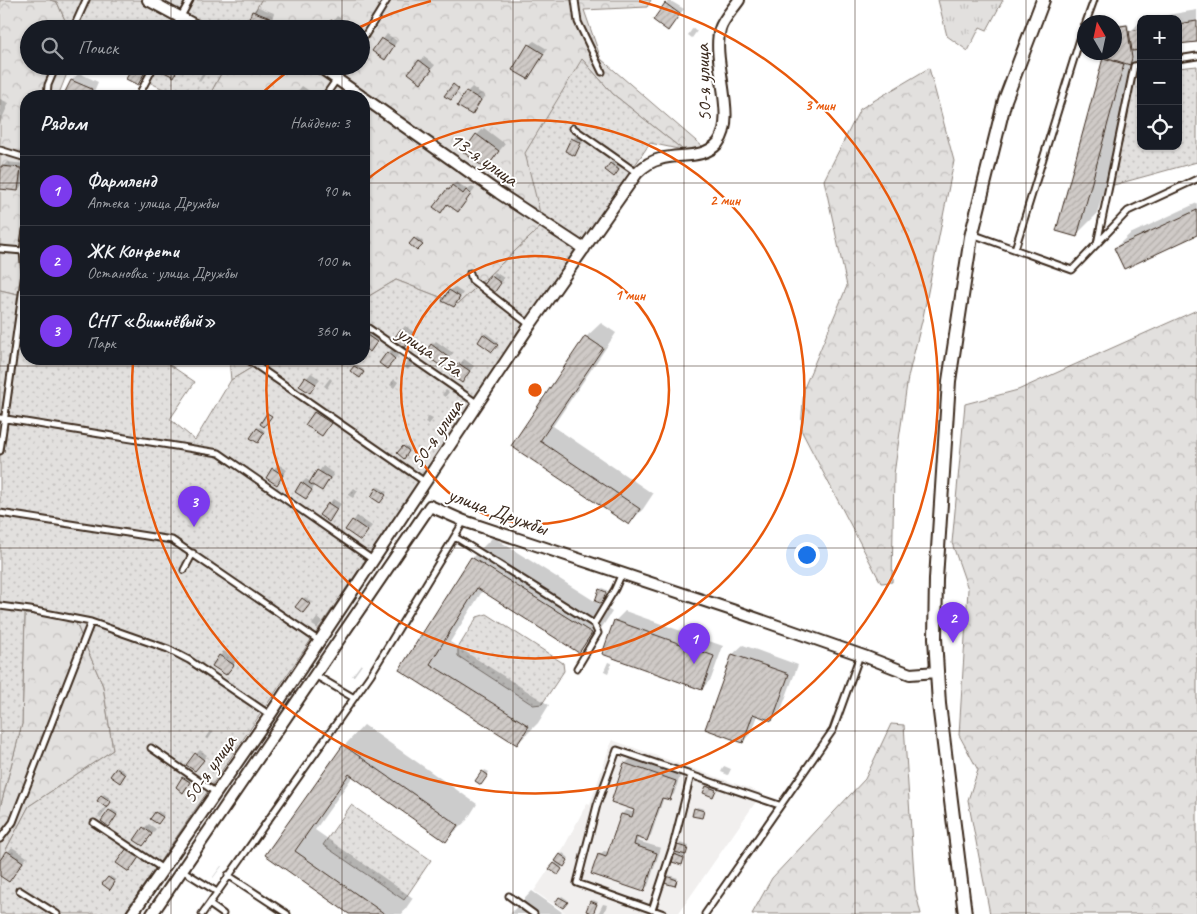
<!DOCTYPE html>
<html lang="ru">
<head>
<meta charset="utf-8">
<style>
	body { margin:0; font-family:Caveat,sans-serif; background:#20242c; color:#f1f3f6 }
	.controls { position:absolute; right:15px; top:15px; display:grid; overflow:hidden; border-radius:10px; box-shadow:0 1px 4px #0004 }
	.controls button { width:45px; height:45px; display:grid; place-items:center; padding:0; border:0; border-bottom:1px solid #363941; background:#171b24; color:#f1f3f6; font:25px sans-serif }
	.compass { position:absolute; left:1077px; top:15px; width:45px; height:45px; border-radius:50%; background:#171b24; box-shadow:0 1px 4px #0004; rotate:351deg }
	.you { position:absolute; left:806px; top:554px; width:18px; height:18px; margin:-12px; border:4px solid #fff; border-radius:50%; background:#1a73e8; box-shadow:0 0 0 8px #1a73e833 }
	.badge { display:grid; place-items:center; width:32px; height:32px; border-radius:50%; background:#7c3aed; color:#fff; font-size:16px; font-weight:700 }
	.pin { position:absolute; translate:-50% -41px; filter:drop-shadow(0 1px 2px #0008) }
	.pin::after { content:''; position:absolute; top:26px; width:18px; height:15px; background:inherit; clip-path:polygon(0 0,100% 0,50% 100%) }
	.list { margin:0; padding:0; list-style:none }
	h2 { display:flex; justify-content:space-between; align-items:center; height:65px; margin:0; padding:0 20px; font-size:21px }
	h2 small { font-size:16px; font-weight:400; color:#9ea1a6 }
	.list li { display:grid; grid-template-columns:32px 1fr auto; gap:15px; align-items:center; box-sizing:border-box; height:70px; padding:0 20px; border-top:1px solid #363941 }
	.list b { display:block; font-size:19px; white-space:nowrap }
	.list p { margin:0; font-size:16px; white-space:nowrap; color:#9ea1a6 }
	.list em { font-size:16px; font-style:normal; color:#9ea1a6 }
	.icon { flex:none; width:28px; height:28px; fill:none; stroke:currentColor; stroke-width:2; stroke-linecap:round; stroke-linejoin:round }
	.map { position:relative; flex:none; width:1197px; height:914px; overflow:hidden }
	.search { position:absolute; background:#171b24; box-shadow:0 1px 4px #0004; left:20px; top:20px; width:350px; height:55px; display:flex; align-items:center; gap:12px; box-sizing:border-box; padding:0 18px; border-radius:28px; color:#9ea1a6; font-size:19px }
	.panel { position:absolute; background:#171b24; box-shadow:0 1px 4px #0004; left:20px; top:90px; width:350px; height:275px; border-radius:20px }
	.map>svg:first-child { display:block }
	.built { fill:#f1efee }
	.grass { fill:url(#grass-tufts); stroke:#8e857e }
	.forest { fill:url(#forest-crowns); stroke:#8e857e }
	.park { fill:url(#park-dots); stroke:#8e857e }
	.shadow { fill:#0003 }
	.building { fill:url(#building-hatch); stroke:#3b2a1e }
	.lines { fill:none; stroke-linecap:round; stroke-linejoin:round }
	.service-casing { stroke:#3b2a1e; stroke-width:9 }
	.minor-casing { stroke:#3b2a1e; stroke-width:14 }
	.tertiary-casing { stroke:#3b2a1e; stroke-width:16 }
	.service { stroke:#fff; stroke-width:5 }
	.minor { stroke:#fff; stroke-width:10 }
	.tertiary { stroke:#fff; stroke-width:12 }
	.grid { fill:none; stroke:#3b2a1e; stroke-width:1; stroke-opacity:0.55 }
	.ring { fill:none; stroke:#e8590c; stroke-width:2.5 }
	.labels { text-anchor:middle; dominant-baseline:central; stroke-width:4; stroke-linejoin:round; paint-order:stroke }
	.street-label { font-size:21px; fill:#3b2a1e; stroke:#fff }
	.centre { fill:#e8590c; stroke:#fff; stroke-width:2.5 }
	.ring-label { font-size:15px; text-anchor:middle; font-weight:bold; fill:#e8590c; stroke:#fff; stroke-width:4; stroke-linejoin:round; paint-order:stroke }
</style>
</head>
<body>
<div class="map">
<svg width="1197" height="914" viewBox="0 0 1197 914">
	<defs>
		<pattern id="grass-tufts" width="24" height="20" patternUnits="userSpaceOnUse" patternTransform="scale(1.25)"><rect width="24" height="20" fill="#e2e0de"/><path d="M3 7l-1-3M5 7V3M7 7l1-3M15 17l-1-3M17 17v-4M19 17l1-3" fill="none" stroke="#c3c0be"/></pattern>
		<pattern id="forest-crowns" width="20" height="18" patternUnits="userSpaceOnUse" patternTransform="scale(1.25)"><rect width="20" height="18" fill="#e2e0de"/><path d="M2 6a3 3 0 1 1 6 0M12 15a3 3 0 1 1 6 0" fill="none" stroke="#c3c0be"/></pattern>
		<pattern id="park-dots" width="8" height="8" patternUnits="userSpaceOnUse" patternTransform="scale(1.25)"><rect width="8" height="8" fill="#e2e0de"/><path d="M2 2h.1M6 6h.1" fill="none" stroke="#c3c0be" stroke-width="1.8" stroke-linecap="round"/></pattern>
		<pattern id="building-hatch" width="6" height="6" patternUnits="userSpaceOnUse" patternTransform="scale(1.25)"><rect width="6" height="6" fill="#cfcac7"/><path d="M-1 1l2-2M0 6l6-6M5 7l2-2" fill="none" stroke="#b3aeaa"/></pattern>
	</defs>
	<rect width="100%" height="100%" fill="#fff"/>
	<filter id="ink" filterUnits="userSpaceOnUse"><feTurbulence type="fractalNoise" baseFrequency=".02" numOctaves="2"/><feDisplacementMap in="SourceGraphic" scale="10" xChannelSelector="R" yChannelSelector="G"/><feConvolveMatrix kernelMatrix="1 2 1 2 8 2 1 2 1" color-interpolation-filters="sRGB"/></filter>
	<g filter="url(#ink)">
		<path class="built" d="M612 740 762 793 678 914H567L534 891 564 847 587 803 590 804Z"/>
		<path class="grass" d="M938 0H1003L987 30 980 27 968 51 947 36Z"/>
		<path class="forest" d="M0 0H50L57 2 69 29H29V66H70L58 96H26V296L0 290Z
			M261 0H651L647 7 584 10 601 59 703 147 683 150 613 94 582 59 543 225 458 304 396 280 364 299V96H209L225 66H361V29H245Z
			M929 68 954 161 923 317 908 377 894 474 892 582 881 583 801 430 804 388 847 286 824 180 860 109Z
			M1197 310V914H990L968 800 978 770 959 735 968 589 952 543 965 404 1018 390Z
			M229 359H266L231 380Z
			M25 614 73 616 103 686 113 750 29 806 0 861V808L22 724Z
			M891 724 904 725 915 890 921 914H752L772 878 865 779Z"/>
		<path class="park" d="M50 0H261L245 29H69L57 2Z
			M582 59 613 94 683 150 650 143 124 914H0V861L29 806 113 750 103 686 73 616 25 614 22 724 0 808V290L26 296V359H161L195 382 170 419 195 440 231 380 266 359H364V299L396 280 458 304 543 225 525 153Z
			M117 66H225L209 96H177Z
			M1197 66V162L1110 186 1134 74 1141 73V146H1178V68Z
			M487 614 563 663 564 671 542 704 533 705 458 656V648L477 617Z
			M351 805 431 860 404 900 323 845Z"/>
		<path class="shadow" d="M669 0 684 9 668 29 666 4Z
			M258 7 274 13 268 29H247L253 11Z
			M1197 10V40L1178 43V19H1143Z
			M337 16 350 25 347 29H327Z
			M1141 21V54L1097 214 1076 235 1105 59 1114 52V26L1128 24 1130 32Z
			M693 28 697 31 692 38 688 35Z
			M387 34 397 41 389 54 374 51Z
			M534 41 547 49 528 78 529 45Z
			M424 57 435 65 421 82 420 61Z
			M135 66 148 67 137 84 128 78Z
			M203 72 206 73 200 82 198 80Z
			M79 73 98 82 92 96H65L72 80Z
			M302 86 314 94 313 96H294Z
			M472 87 485 96 471 113 467 92Z
			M0 99 9 103 0 123Z
			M484 128 505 144 486 167 477 135Z
			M577 134 585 138 574 154 566 150Z
			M7 162 25 164 22 185 18 190 0 187 2 167Z
			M612 162 620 168 616 174 611 164Z
			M364 167 371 174 364 181Z
			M457 182 468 190 472 186 475 189 462 206 448 203 441 211 448 189Z
			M1197 203V234L1115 248 1130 234Z
			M417 237 423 242 417 249 411 244Z
			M495 272 504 278 498 286 491 276Z
			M454 287 463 293 454 306 450 291Z
			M601 323 616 333 553 426 653 494 643 509 629 523 513 445 586 337Z
			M405 326 415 333 405 346 401 331Z
			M368 328 380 337 370 351 364 347V332Z
			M486 333 498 342 494 349 484 335Z
			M436 341 453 353 442 366 432 345Z
			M392 349 399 354 387 368 388 353Z
			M343 359H347L343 365 340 363Z
			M464 359 474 366 462 381 452 374Z
			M408 361 413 364 408 370 403 367Z
			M356 364 364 370 361 374 352 371Z
			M311 373 320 379 309 392 301 386Z
			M330 378 332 380 327 388 324 386Z
			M394 379 398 382 394 388 390 385Z
			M446 390 449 392 445 397 442 395Z
			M319 408 334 418 322 435 307 425Z
			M429 417 433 419 429 424 425 422Z
			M260 427 265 431 259 439 258 429Z
			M405 445 410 449 404 457V447Z
			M278 464 287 470 277 483 268 477Z
			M323 466 334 474 322 490 315 485 310 493 302 483 306 479 311 482Z
			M379 487 387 492 382 500 373 496Z
			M354 488 358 491 353 498 348 495Z
			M333 499 341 504 329 520V504Z
			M357 516 372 526 361 540 347 530Z
			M493 537 612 612 600 630 579 651 483 590 450 642 549 705 538 723 517 744 401 670 472 558Z
			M602 588 607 590 602 602 600 590Z
			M305 597 311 602 305 609 297 607Z
			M625 611 723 646 711 679 702 689 604 653 616 620Z
			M317 618 322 622 317 628 312 625Z
			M743 645 798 665 781 710 772 720 758 715 752 732 743 741 733 654Z
			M224 651 237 660 226 674 220 656Z
			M608 662 612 663 608 673 604 671Z
			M361 664 362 665 354 676H352Z
			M364 725 477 804 467 820 446 840 353 776 315 830 413 898 402 914H351L267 855 344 746Z
			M210 731 213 732 208 740 205 738Z
			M200 750 207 755 199 765 196 754Z
			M630 759 680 776 674 794 669 799 664 797 651 835 647 839 639 837 637 841 661 848 648 886 643 890 599 855 604 851 609 852 622 814 626 810 635 813 625 764Z
			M724 766 731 769 728 775 721 772Z
			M119 767 126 773 122 779 117 769Z
			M485 770 489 772 483 782 477 781Z
			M185 776 191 780 185 789 177 787Z
			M709 785 717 788 713 795 707 786Z
			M104 794 112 800 101 818 98 816 106 806 102 796Z
			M697 807 705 809 702 817 695 809Z
			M112 809 118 813 111 823 103 821Z
			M158 811 164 815 160 821 152 818Z
			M149 824 156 829 143 845 144 828Z
			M680 843 689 846 682 864 675 855Z
			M12 847 27 857 9 881 0 874V862Z
			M563 853 569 858 559 871 551 869Z
			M221 866H222L213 878V877Z
			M669 875 678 878 674 885 666 882Z
			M110 876 116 880 112 886 109 878Z
			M532 891 565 914H510Z
			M562 896 568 900 565 905 557 902Z
			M133 900 135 901 132 905 129 903Z
			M593 900 598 902 593 912 591 902Z
			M603 904 607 905 604 913 598 914Z"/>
		<path class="building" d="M665 3 680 14 668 31 653 20Z
			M252 11 270 18 266 29H245Z
			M331 20 345 29H326Z
			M1197 21V42L1178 44V24Z
			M1127 25 1132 58 1130 65 1102 56 1103 52H1114V27Z
			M1141 29V50L1132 51 1129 31Z
			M381 38 394 46 385 60 372 51Z
			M528 44 544 54 528 79 512 70Z
			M1103 58 1124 64 1077 237 1056 231Z
			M419 60 432 70 421 83 408 73Z
			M133 66 145 72 138 85 126 79Z
			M165 66H179L174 77 162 71Z
			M71 80 92 89 89 96H63Z
			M453 84 459 89 451 100 444 96Z
			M466 91 481 100 472 115 457 106Z
			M476 134 499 151 486 169 463 152Z
			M571 138 581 143 575 156 565 151Z
			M610 163 619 170 614 177 605 170Z
			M1 166 21 168 18 191 0 189Z
			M452 185 463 194 466 190 471 194 458 212 447 204 441 213 433 207 447 189 449 190Z
			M1197 210V235L1124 269 1114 248Z
			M414 238 423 245 417 251 409 244Z
			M490 275 501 283 494 293 483 285Z
			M449 290 460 297 454 307 442 301Z
			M400 330 411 337 405 348 393 340Z
			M364 333 377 342 370 352 364 348Z
			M483 334 498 345 492 352 478 342Z
			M585 336 603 348 540 441 640 509 629 525 511 446Z
			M431 344 449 358 442 367 424 354Z
			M387 352 395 359 387 369 379 363Z
			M458 363 470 371 462 383 450 374Z
			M354 366 364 372 360 378 350 371Z
			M305 377 316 384 310 393 299 386Z
			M314 412 331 423 322 436 305 425Z
			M267 413 272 416 264 427 260 424Z
			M257 428 264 433 258 443 250 438Z
			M403 446 409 451 404 459 397 453Z
			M272 468 283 475 277 485 266 478Z
			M317 470 330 478 322 491 309 483Z
			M301 482 312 490 306 499 295 492Z
			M376 488 386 495 380 503 371 497Z
			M328 503 337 509 329 522 319 515Z
			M352 520 368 531 361 541 345 530Z
			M471 557 592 633 579 653 477 588 430 664 529 726 517 745 399 670Z
			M599 589 606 592 602 604 595 601Z
			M302 598 310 604 303 613 295 607Z
			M614 620 714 656 702 690 602 654Z
			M732 654 789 674 772 721 753 714 743 743 705 729Z
			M219 655 234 665 226 675 212 666Z
			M343 745 458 825 446 842 349 774 295 851 385 914H349L265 855Z
			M195 753 204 760 195 771 186 765Z
			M624 763 676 781 670 800 662 798 647 841 636 837 634 845 657 853 644 892 591 874 598 854 606 857 621 814 632 817 634 810 611 802Z
			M116 768 125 775 120 783 110 776Z
			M482 771 488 775 481 785 475 781Z
			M182 777 190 782 183 793 176 787Z
			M706 786 716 790 713 797 703 793Z
			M101 795 111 802 107 808 97 801Z
			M694 808 704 811 702 818 692 816Z
			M109 810 117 815 109 827 101 821Z
			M155 812 163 817 158 824 150 819Z
			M143 827 152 834 143 846 134 840Z
			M677 845 688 848 686 855 675 852Z
			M127 848 139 857 129 872 116 863Z
			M7 851 23 862 9 882 0 876V860Z
			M560 854 568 860 564 867 555 861Z
			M674 854 684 858 682 865 672 862Z
			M554 863 562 869 558 875 549 869Z
			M666 876 677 880 675 886 664 883Z
			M108 877 115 882 110 890 102 884Z
			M559 897 568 902 563 908 555 903Z
			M590 901 597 904 593 914 586 911Z"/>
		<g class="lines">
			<g class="service-casing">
				<path id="service" d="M575 0 578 22 602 72
					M1086 22 1094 0
					M73 29 86 0
					M174 29 190 0
					M361 42 387 0
					M1178 59 1197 56
					M141 91 154 66
					M47 96 48 85 56 66
					M325 96 346 66
					M573 128 637 173
					M0 150 26 158
					M972 234 1072 270 1128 211 1197 179
					M1097 244 1134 66 1141 65
					M0 249 23 251
					M1015 249 1084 26
					M470 273 472 280 530 325
					M364 325 478 404
					M247 359 425 482
					M0 418 219 453 373 560
					M0 451 25 273 23 251 26 230
					M0 513 172 540 318 640
					M455 537 594 624
					M184 570 193 553
					M0 606 30 610 91 622 168 649 189 660 270 715
					M577 668 598 633 594 624 615 589 622 573
					M315 675 354 698
					M151 748 215 792
					M94 823 163 869
					M0 839 13 822 91 622
					M182 870 217 892
					M228 875 287 914
					M19 890 57 914
					M509 896 534 914
					M209 904 223 914
					M652 910 673 846 691 775
					M202 914 371 674 464 521
					M664 914 577 883 597 805 617 750 779 805
					M705 914 833 730 860 655"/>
			</g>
			<g class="minor-casing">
				<path id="minor" d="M148 0 202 29
					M318 66 361 96
					M364 98 499 193 584 249
					M132 914 270 715 530 325 637 173C644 166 651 161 660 159 679 153 703 160 718 143 738 118 711 60 720 29 723 19 733 9 739 0
					M152 914 430 506 464 521 732 610 864 656 910 674 937 672"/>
			</g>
			<g class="tertiary-casing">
				<path id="tertiary" d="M965 914 939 704 935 638 936 579 949 381 971 237 1005 100 1043 0"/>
			</g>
			<use href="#service" class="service"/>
			<use href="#minor" class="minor"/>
			<use href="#tertiary" class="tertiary"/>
		</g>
	</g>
	<path class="grid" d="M171 0V29M342 0V29M513 0V914M684 0V914M855 0V914M1026 0V914M171 66V96M342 66V96M0 183H26M364 183H1197M171 359V914M342 359V914M0 366H1197M0 548H1197M0 731H1197"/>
	<g class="ring">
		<circle cx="535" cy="390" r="134"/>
		<path d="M364 182A269 269 0 1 1 268 360"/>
		<path d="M260 95A403 403 0 0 1 292 68M358 28A403 403 0 0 1 431 1M639 1A403 403 0 1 1 133 362"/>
	</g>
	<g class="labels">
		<g class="street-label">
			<text transform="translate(703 83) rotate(-92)">50-я улица</text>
			<text transform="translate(484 159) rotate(35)">13-я улица</text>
			<text transform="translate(430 351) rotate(34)">улица 13а</text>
			<text transform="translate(436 434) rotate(-56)">50-я улица</text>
			<text transform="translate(498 511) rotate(20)">улица Дружбы</text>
			<text transform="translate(209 769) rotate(-55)">50-я улица</text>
		</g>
	</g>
	<circle cx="535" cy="390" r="8" class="centre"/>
	<g class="ring-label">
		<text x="820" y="110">3 мин</text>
		<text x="725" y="205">2 мин</text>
		<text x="630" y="300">1 мин</text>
	</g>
</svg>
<div class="controls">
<button>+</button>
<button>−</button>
<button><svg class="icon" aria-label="locate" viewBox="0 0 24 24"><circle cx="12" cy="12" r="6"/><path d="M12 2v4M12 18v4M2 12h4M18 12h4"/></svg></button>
</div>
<svg class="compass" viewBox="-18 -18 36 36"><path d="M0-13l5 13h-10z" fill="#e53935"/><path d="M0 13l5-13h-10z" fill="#9ea1a6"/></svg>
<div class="you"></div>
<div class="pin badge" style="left:694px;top:664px">1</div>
<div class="pin badge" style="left:953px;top:643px">2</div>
<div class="pin badge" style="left:194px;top:527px">3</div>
<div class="search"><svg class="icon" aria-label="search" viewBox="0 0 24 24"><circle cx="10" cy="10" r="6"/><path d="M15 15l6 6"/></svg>Поиск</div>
<section class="panel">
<h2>Рядом<small>Найдено: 3</small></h2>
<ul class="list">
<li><span class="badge">1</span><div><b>Фармленд</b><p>Аптека · улица Дружбы</p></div><em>90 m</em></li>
<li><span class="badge">2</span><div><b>ЖК Конфети</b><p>Остановка · улица Дружбы</p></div><em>100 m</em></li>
<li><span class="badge">3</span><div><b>СНТ «Вишнёвый»</b><p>Парк</p></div><em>360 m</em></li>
</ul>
</section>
</div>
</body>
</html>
